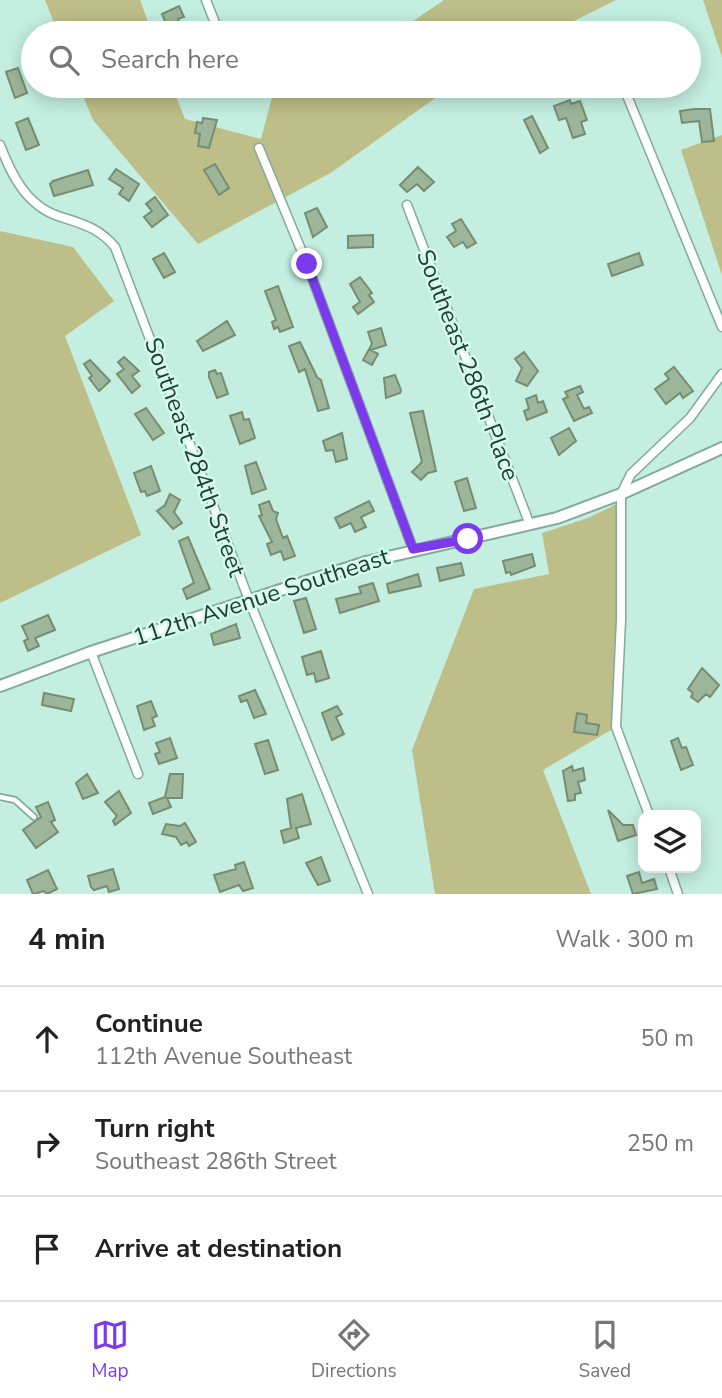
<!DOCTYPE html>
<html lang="en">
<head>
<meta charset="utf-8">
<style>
	body { margin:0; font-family:"Nunito Sans",sans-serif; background:#f6f6f6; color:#222 }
	.controls { position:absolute; right:21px; bottom:21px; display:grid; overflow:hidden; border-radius:14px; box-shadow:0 4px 18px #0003 }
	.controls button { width:63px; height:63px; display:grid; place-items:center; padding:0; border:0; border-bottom:2px solid #e0e0e0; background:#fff; color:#222; font:35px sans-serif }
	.stop { position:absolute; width:21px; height:21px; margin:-16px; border:5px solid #7c3aed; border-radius:50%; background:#fff }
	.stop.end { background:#7c3aed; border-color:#fff; box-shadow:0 2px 7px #0008 }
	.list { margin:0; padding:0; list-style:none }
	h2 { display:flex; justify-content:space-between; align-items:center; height:91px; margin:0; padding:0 28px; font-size:30px }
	h2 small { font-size:23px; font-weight:400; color:#767676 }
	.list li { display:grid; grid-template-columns:46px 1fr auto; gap:21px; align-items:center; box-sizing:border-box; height:105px; padding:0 28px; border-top:2px solid #e0e0e0 }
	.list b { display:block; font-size:26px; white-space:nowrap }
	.list p { margin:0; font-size:23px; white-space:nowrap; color:#767676 }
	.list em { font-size:23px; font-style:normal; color:#767676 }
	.icon { flex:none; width:38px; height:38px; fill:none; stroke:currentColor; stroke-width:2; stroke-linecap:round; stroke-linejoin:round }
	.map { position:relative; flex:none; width:722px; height:894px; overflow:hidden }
	.search { position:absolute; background:#fff; box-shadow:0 4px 18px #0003; left:21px; right:21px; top:21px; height:77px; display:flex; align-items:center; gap:18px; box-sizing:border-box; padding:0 24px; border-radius:38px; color:#767676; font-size:26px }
	.sheet { height:406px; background:#fff }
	nav { display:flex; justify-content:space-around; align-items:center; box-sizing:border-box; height:98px; border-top:2px solid #e0e0e0; background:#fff; font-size:19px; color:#767676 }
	nav a { display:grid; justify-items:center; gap:4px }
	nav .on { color:#7c3aed }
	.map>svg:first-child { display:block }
	.green { fill:#bdbe88 }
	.building { fill:#9db599; stroke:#768d72; stroke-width:2 }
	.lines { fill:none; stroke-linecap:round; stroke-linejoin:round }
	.service-casing { stroke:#81aa9d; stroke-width:8 }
	.minor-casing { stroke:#81aa9d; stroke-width:11 }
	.tertiary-casing { stroke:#81aa9d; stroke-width:14 }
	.service { stroke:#fff; stroke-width:4.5 }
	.minor { stroke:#fff; stroke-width:8 }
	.tertiary { stroke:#fff; stroke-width:10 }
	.route { stroke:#7c3aed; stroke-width:9 }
	.labels { text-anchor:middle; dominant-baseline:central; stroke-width:5; stroke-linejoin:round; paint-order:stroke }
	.street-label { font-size:24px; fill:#293a35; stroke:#d0fcee }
</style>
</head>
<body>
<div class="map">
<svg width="722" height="894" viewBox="0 0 722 894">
	<rect width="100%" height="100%" fill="#c3eee0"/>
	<path class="green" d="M45 0H140L152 33H58Z
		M444 0H616L550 33H315L409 24Z
		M703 0H722V57Z
		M79 86H172L185 119 261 139 275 86H452L332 172 198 244 93 120Z
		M722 135V275L681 150Z
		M0 231 73 247 114 301 65 336 141 535 0 603Z
		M621 502 616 727 543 770 591 894H435L412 750 474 589 549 574 542 533 588 518Z"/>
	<path class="building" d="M179 6 184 17 178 19 182 30 170 33 162 14Z
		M18 68 27 93 15 98 6 72Z
		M570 100 571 104 580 101 587 120 581 122 585 134 573 138 566 118 559 120 554 106Z
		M694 109H710L714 141 702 142 699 121 682 123 680 111Z
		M532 116 548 148 540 153 524 120Z
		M28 118 39 145 26 150 16 123Z
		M203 118 217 120 209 148 198 146 200 134 195 133 197 122 202 123Z
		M215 164 229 188 219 195 204 170Z
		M418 167 434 182 424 191 417 184 407 192 400 185Z
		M116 169 139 184 129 201 119 194 123 188 109 179Z
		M88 170 93 185 54 196 50 184 53 181Z
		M155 197 168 215 152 227 144 217 152 211 146 204Z
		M317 208 327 227 313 237 305 213Z
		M461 219 476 243 467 248 463 242 454 247 447 237 456 231 452 224Z
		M373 235V247L348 248V236Z
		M164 253 175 272 164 278 153 259Z
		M639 253 643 265 612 276 608 264Z
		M360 277 372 293 369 295 374 302 358 314 353 307 360 302 350 284Z
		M278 286 293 327 280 332 278 327 274 329 272 322 276 320 265 291Z
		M227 321 235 335 203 351 197 341Z
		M381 328 386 345 371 350 378 354 372 365 363 360 372 344 368 332Z
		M300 342 317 377 321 380 329 408 318 411 305 369 299 372 289 346Z
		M524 352 538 371 527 386 516 381 522 368 515 359Z
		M124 357 139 371 132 376 140 386 132 393 117 374 124 369 118 362Z
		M90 360 110 381 99 391 89 378 92 376 84 364Z
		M674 367 693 391 683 398 680 393 666 404 655 389 669 379 665 374Z
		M215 370 217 374 221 373 228 394 217 398 209 377V372Z
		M395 375 401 390 400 393 386 398 384 378Z
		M580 386 583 392 577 395 584 409 589 407 592 413 574 421 563 399 568 397 565 392Z
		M536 395 538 403 543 401 547 412 527 420 524 411 529 409 526 399Z
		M146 408 164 433 153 440 135 414Z
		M423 411 436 471 428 473 421 480 412 472 422 462 410 413Z
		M242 412 244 420 249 419 255 438 240 444 230 416Z
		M569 428 576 441 559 455 551 438Z
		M342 433 347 459 336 462 333 450 326 451 323 441Z
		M256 462 266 489 252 494 245 466Z
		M151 466 160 491 147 496 145 491 141 492 134 473Z
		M467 478 476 508 464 511 455 482Z
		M170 494 180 500 174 512 182 523 173 529 157 511 165 505Z
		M269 501 273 511 278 513 276 519 283 538 287 536 295 556 284 560 281 551 271 555 267 544 272 542 259 516 262 515 259 505Z
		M369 501 374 511 361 517 366 527 355 532 351 523 340 528 335 518Z
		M188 537 210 589 187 599 183 589 194 583 179 541Z
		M532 554 535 566 511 575 510 572 506 573 503 561Z
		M461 563 464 575 440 581 437 568Z
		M418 574 421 586 389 593 387 584Z
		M373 583 379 601 340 613 336 599 361 593 359 587Z
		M306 598 316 629 304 633 294 601Z
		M48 615 55 630 35 638 39 646 28 651 24 641 28 639 22 626Z
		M236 624 240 638 214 645 211 634Z
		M321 651 329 678 316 682 314 673 307 675 302 657Z
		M702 668 719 685 710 697 706 694 698 702 691 697 693 693 688 689Z
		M255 690 266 714 254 718 247 700 241 702 239 696Z
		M44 693 74 699 71 711 42 705Z
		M151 701 157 716 152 718 155 726 144 730 137 706Z
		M337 706 342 714 336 717 344 734 332 740 322 713Z
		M577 713 587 715 586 723 599 725 597 735 574 732Z
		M170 738 177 758 159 764 155 754 160 752 156 743Z
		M678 738 682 748 686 747 693 765 681 770 671 741Z
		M268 740 278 770 265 774 255 744Z
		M572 766 573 771 583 768 585 780 578 782 581 793 575 794V800L568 801 563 771Z
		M87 774 98 793 83 799 76 783Z
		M170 774H183L182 798H167L171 807 153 814 149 803 165 797Z
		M119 791 131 813 115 825 113 821 117 816 105 802Z
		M302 794 311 824 296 828 299 838 284 843 281 831 291 828 287 799Z
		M48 802 55 820 51 822 58 832 36 848 23 830 41 817 36 807Z
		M608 810 623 825H633L636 835 618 841Z
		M185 823 196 842 189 846 187 842 181 845 176 837 162 834 166 824 180 826Z
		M321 857 330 881 318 885 306 863Z
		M244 862 253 888 243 891 239 885 220 892 214 875 236 869 235 865Z
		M113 869 119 889 109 892 107 886 94 890 91 887 88 876Z
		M48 870 57 889 47 894 44 891 33 894 27 880Z
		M639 872 642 883 654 879 657 889 633 894 627 876Z"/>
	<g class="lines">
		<g class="service-casing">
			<path id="service" d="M0 797 15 800 34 817"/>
		</g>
		<g class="minor-casing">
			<path id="minor" d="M206 0 219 33
				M626 93 722 327
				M0 145C11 174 26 205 58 216 82 224 98 227 115 247L249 600 368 894
				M259 148 307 264 413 549
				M407 205 530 525
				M91 652 138 774
				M649 815 616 727 621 620V494L631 474 690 418 722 374
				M669 868 678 894"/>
		</g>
		<g class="tertiary-casing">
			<path id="tertiary" d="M0 686 91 652 366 562 557 518 621 494 722 448"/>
		</g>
		<use href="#service" class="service"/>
		<use href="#minor" class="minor"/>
		<use href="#tertiary" class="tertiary"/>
	</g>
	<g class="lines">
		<path class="route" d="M307 264 413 549 468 539"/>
	</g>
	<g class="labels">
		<g class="street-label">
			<text transform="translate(468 365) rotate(69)">Southeast 286th Place</text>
			<text transform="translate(195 457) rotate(70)">Southeast 284th Street</text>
			<text transform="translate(261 597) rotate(-18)">112th Avenue Southeast</text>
		</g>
	</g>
</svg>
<div class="controls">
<button><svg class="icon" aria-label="layers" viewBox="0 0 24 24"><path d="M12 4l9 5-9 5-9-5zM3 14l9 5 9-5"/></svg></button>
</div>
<div class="stop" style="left:468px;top:539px"></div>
<div class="stop end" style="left:307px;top:264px"></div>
<div class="search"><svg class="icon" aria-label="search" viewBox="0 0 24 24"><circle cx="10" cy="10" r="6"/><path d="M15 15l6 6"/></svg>Search here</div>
</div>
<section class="sheet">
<h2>4 min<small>Walk · 300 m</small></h2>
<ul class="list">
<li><svg class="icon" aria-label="ahead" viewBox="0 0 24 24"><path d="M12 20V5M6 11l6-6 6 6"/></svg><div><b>Continue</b><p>112th Avenue Southeast</p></div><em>50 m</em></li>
<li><svg class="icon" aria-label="right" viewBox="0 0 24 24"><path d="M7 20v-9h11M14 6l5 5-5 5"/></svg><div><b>Turn right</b><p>Southeast 286th Street</p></div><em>250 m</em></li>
<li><svg class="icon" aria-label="arrive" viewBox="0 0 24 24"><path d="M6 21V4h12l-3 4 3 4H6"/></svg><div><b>Arrive at destination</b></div></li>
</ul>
</section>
<nav>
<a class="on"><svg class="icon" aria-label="map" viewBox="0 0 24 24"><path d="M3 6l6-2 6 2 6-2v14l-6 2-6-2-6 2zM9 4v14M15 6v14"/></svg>Map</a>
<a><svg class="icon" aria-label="directions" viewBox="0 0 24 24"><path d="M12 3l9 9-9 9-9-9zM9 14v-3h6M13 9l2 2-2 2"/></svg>Directions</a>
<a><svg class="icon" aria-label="saved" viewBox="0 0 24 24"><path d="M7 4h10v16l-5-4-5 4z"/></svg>Saved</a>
</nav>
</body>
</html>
